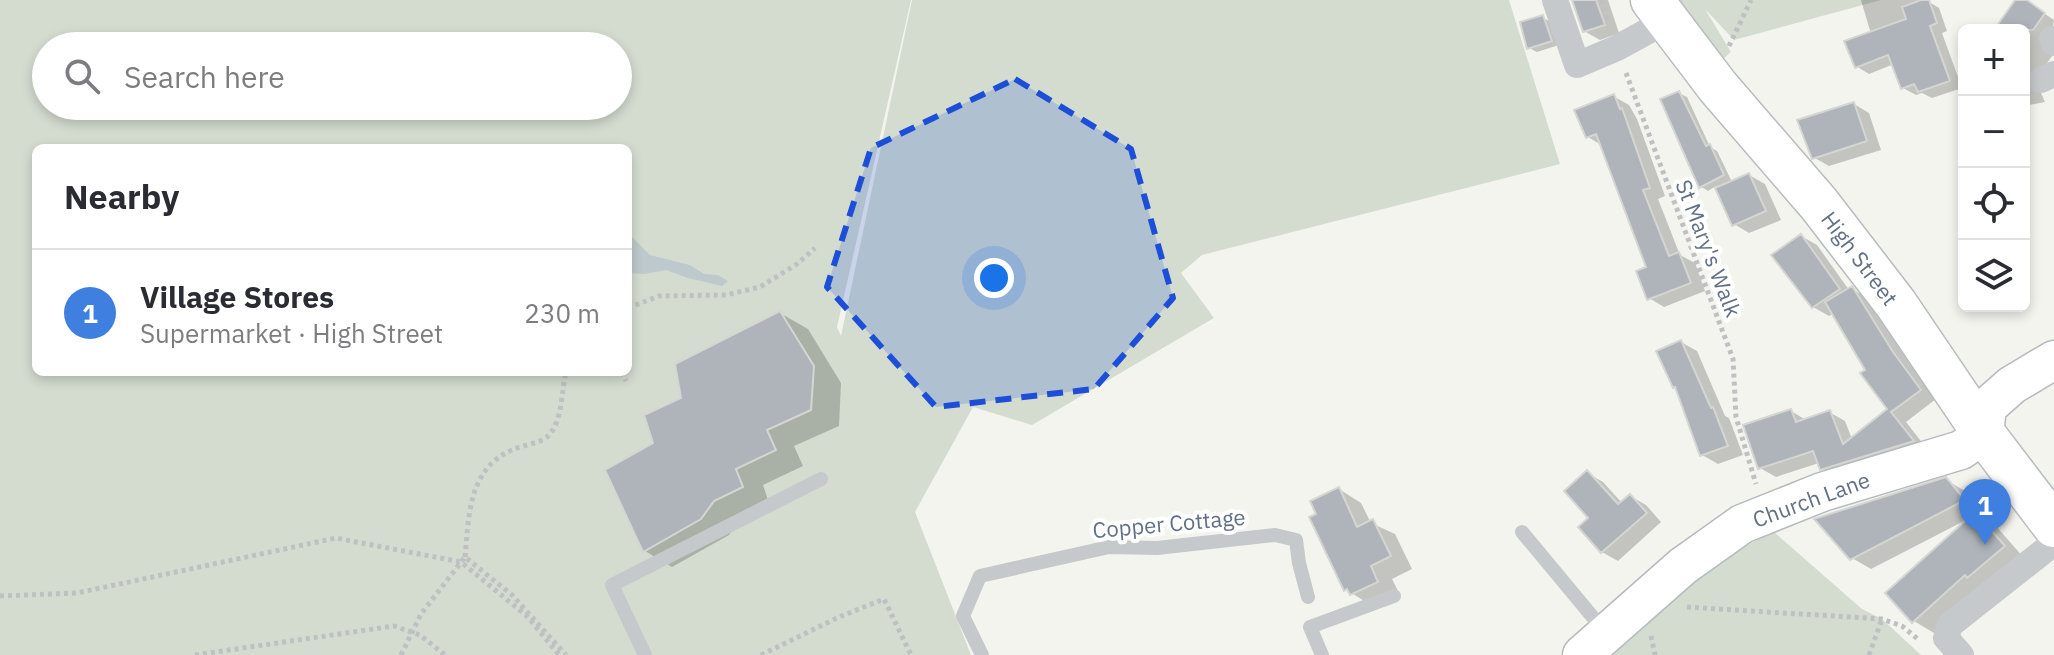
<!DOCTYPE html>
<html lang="en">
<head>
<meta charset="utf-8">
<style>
	body { margin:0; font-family:"IBM Plex Sans",sans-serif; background:#f7f7f7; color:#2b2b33 }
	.controls { position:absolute; right:24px; top:24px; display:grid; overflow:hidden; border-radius:12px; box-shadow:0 4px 12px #0003 }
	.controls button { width:72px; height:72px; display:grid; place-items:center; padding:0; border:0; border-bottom:2px solid #e1e1e2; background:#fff; color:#2b2b33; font:40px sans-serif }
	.you { position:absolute; left:994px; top:278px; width:28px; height:28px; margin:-20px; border:6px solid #fff; border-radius:50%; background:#1a73e8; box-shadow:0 0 0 12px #1a73e833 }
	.badge { display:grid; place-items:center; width:52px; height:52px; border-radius:50%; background:#b45309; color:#fff; font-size:26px; font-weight:700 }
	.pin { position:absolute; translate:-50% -66px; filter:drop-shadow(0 2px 4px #0008) }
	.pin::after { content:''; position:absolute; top:42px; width:28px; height:24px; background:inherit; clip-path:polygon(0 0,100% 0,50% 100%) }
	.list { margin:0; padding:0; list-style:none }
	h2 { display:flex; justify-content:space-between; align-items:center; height:104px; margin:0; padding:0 32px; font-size:34px }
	h2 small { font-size:26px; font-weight:400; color:#7c7c81 }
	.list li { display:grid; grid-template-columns:52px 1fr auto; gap:24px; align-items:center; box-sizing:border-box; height:128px; padding:0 32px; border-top:2px solid #e1e1e2 }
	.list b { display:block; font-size:30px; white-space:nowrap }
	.list p { margin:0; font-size:26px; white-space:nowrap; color:#7c7c81 }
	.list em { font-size:26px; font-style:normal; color:#7c7c81 }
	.icon { flex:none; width:44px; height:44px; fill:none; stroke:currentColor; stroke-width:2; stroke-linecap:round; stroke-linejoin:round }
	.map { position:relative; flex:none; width:2054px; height:655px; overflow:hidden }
	.search { position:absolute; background:#fff; box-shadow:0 4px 12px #0003; left:32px; top:32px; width:600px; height:88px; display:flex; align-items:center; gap:20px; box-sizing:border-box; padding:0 28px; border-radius:44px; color:#7c7c81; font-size:30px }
	.panel { position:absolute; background:#fff; box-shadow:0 4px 12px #0003; left:32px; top:144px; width:600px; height:232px; border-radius:12px }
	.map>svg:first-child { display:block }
	.green { fill:#d4dcd0; fill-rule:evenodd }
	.water { fill:#bec9ce }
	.shadow { fill:#0003 }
	.building { fill:#aeb4ba; stroke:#d5d5d2; stroke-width:2 }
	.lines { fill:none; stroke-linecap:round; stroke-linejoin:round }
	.secondary-casing { stroke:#b5babf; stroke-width:41 }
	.primary-casing { stroke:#b8bbbf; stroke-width:45 }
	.path { stroke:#bfc0c2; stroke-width:5; stroke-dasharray:4 4; stroke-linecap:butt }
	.lane { stroke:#c6c9cc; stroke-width:14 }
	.street { stroke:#c6c9cc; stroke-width:26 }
	.secondary { stroke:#fff; stroke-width:38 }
	.primary { stroke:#fff; stroke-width:42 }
	.marked { fill:#1d4ed8; fill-opacity:0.2; stroke:#1d4ed8; stroke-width:6; stroke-dasharray:16 10; stroke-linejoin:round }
	.labels { text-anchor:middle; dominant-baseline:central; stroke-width:8; stroke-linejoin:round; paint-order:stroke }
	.street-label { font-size:22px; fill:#617183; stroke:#fff }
</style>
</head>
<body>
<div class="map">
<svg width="2054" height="655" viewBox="0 0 2054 655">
	<rect width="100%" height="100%" fill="#f4f4ef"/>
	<path class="green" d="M0 0H911L837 327 841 336 912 0H1509L1560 164 1202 255 1181 273 1214 318 1032 425 973 407 915 512 971 655H0ZM46 46H618V106H46ZM36 148H628V372H36Z
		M1674 0H1881L1734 40 1705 9 1731 52 1723 59Z
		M1773 531 1862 609 1882 619 1921 655H1611L1683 581Z"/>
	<path class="water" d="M628 233 650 255 690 265 704 274 718 275 728 281 722 286 688 278 666 270 644 274 628 273Z"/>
	<path class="shadow" d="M1573 0H1608L1619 33 1600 40 1584 31Z
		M1861 0H1919L1920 3 1926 0 1939 8 1947 31 1942 33 1962 88 1932 98 1922 93 1916 95 1903 88 1894 64 1869 74 1856 66 1871 34Z
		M2018 0H2024L2054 20 2050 46 2052 56 2045 66 2039 88 2045 102 2029 105 2024 103V30H1997Z
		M1543 18 1551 22 1559 45 1537 52 1529 48Z
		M1679 93 1687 97 1710 147 1717 151 1732 182 1749 175 1765 184 1781 220 1749 233 1734 224 1716 186 1708 191 1700 186Z
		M1613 96 1629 105 1637 119 1665 196 1658 199 1680 255 1695 263 1705 291 1664 307 1649 298 1648 268 1603 146 1588 137Z
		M1854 104 1869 113 1881 150 1829 166 1813 157Z
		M1801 236 1817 245 1849 290 1852 289 1868 298 1909 363 1936 399 1906 422 1928 450 1837 477 1821 468 1819 463 1776 477 1760 468 1791 411 1806 420 1829 412 1845 421 1852 439 1890 410 1834 313 1829 316 1813 307Z
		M780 313 808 329 841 383 839 426 794 446 803 466 763 485 769 503 742 516 729 535 672 567 645 551 655 444 683 399Z
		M1681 342 1697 351 1725 416 1729 418 1743 455 1718 464 1702 455 1677 388 1674 387Z
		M1587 473 1603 482 1622 503 1630 496 1646 505 1661 522 1618 561 1602 552 1581 527 1591 518Z
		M1946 480 1965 491 1983 511 1976 515 1996 526 2024 558 1985 586 1934 633 1914 621 1968 519 1871 569 1852 558Z
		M1339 489 1361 503 1371 523 1395 534 1412 569 1392 579 1400 595 1374 607 1345 589 1318 515Z"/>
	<path class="building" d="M1572 0H1596L1605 25 1583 32Z
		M1921 0H1929L1937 23 1930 26 1950 81 1918 92 1914 84 1901 89 1888 55 1855 68 1844 41 1906 19 1902 7Z
		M2015 0H2027L2045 13 2033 30H1994Z
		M1543 15 1552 41 1527 49 1520 22Z
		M1679 91 1706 146 1710 144 1724 175 1699 188 1660 99Z
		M1614 94 1620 109 1622 108 1650 188 1643 190 1669 256 1679 252 1691 283 1647 300 1636 271 1646 267 1596 134 1586 138 1574 110Z
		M1854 102 1867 141 1812 159 1797 120Z
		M1749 173 1766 211 1732 226 1715 188Z
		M1801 234 1840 289 1812 308 1771 255Z
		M1852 286 1893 352 1921 390 1891 412 1914 441 1820 470 1813 451 1758 469 1743 425 1791 409 1796 422 1830 410 1843 444 1887 409 1860 373 1865 370 1825 302Z
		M780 311 814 366 811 410 767 430 776 450 736 469 743 487 714 501 701 519 643 552 605 470 653 443 644 415 681 398 675 364Z
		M1681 340 1711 408 1713 407 1728 446 1700 456 1675 387 1673 388 1656 351Z
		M1587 470 1618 504 1630 494 1647 513 1601 553 1578 527 1588 518 1564 491Z
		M1946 477 1965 500 1850 560 1814 519Z
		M1339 487 1357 527 1373 519 1391 556 1371 566 1378 582 1350 595 1347 589 1344 591 1309 517 1316 514 1310 501Z
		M1975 512 2005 546 1967 578 1965 575 1912 623 1885 593Z"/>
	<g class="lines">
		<g class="secondary-casing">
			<path id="secondary" d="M1582 655 1683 566 1742 524 1822 492 1961 450 1984 434 1987 407 2012 385 2054 360"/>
		</g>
		<g class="primary-casing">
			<path id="primary" d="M1652 0 1718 87 1819 204 1896 304 1984 434 2054 526"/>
		</g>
		<path class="path" d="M1601 0 1608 22
			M1729 46 1751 0
			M1626 73 1733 359 1736 417 1756 484
			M628 308 659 296 726 295 760 287 797 264 815 248
			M622 372 626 381
			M465 557C469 516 468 469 512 450 522 445 538 444 547 437 563 423 561 391 566 372
			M0 596 77 593 336 538 461 562 528 617 559 655
			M1687 607 1882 619 1902 626 1919 640
			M1651 636 1655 655
			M195 655 394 626 420 635 445 655
			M401 655 421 614 465 557 512 595 566 655
			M761 655 839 617 884 599 911 655
			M1869 655 1882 619"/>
		<path class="lane" d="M1522 532 1606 633
			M645 655 612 585 821 479
			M982 655 963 616 980 576 1109 547 1157 548 1275 535 1296 540 1299 563 1308 597
			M1322 655 1310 627 1394 596"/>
		<path class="street" d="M1555 0 1577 65 1617 48 1668 20
			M2052 39 2054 43
			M2041 80 2054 74
			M1961 655 1946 638 1950 625 2054 543"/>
		<use href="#secondary" class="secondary"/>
		<use href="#primary" class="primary"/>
	</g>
	<path class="marked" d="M1015 79 1131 149 1173 298 1094 389 936 407 827 287 871 148Z"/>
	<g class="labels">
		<g class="street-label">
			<text transform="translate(1709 248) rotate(69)">St Mary's Walk</text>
			<text transform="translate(1860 258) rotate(53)">High Street</text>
			<text transform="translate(1811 499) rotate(-20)">Church Lane</text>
			<text transform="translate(1169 523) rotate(-5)">Copper Cottage</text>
		</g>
	</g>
</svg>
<div class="controls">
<button>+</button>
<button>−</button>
<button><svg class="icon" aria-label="locate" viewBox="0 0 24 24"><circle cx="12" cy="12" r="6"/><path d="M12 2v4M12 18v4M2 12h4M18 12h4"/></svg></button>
<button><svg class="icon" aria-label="layers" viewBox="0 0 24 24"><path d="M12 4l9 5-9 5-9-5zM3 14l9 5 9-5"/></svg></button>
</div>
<div class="you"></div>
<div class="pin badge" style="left:1985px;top:545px;background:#3f7fe0">1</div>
<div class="search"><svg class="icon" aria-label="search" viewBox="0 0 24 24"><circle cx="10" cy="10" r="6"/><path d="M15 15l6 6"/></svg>Search here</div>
<section class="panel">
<h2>Nearby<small></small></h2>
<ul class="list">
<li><span class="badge" style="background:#3f7fe0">1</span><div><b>Village Stores</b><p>Supermarket · High Street</p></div><em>230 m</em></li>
</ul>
</section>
</div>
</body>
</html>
